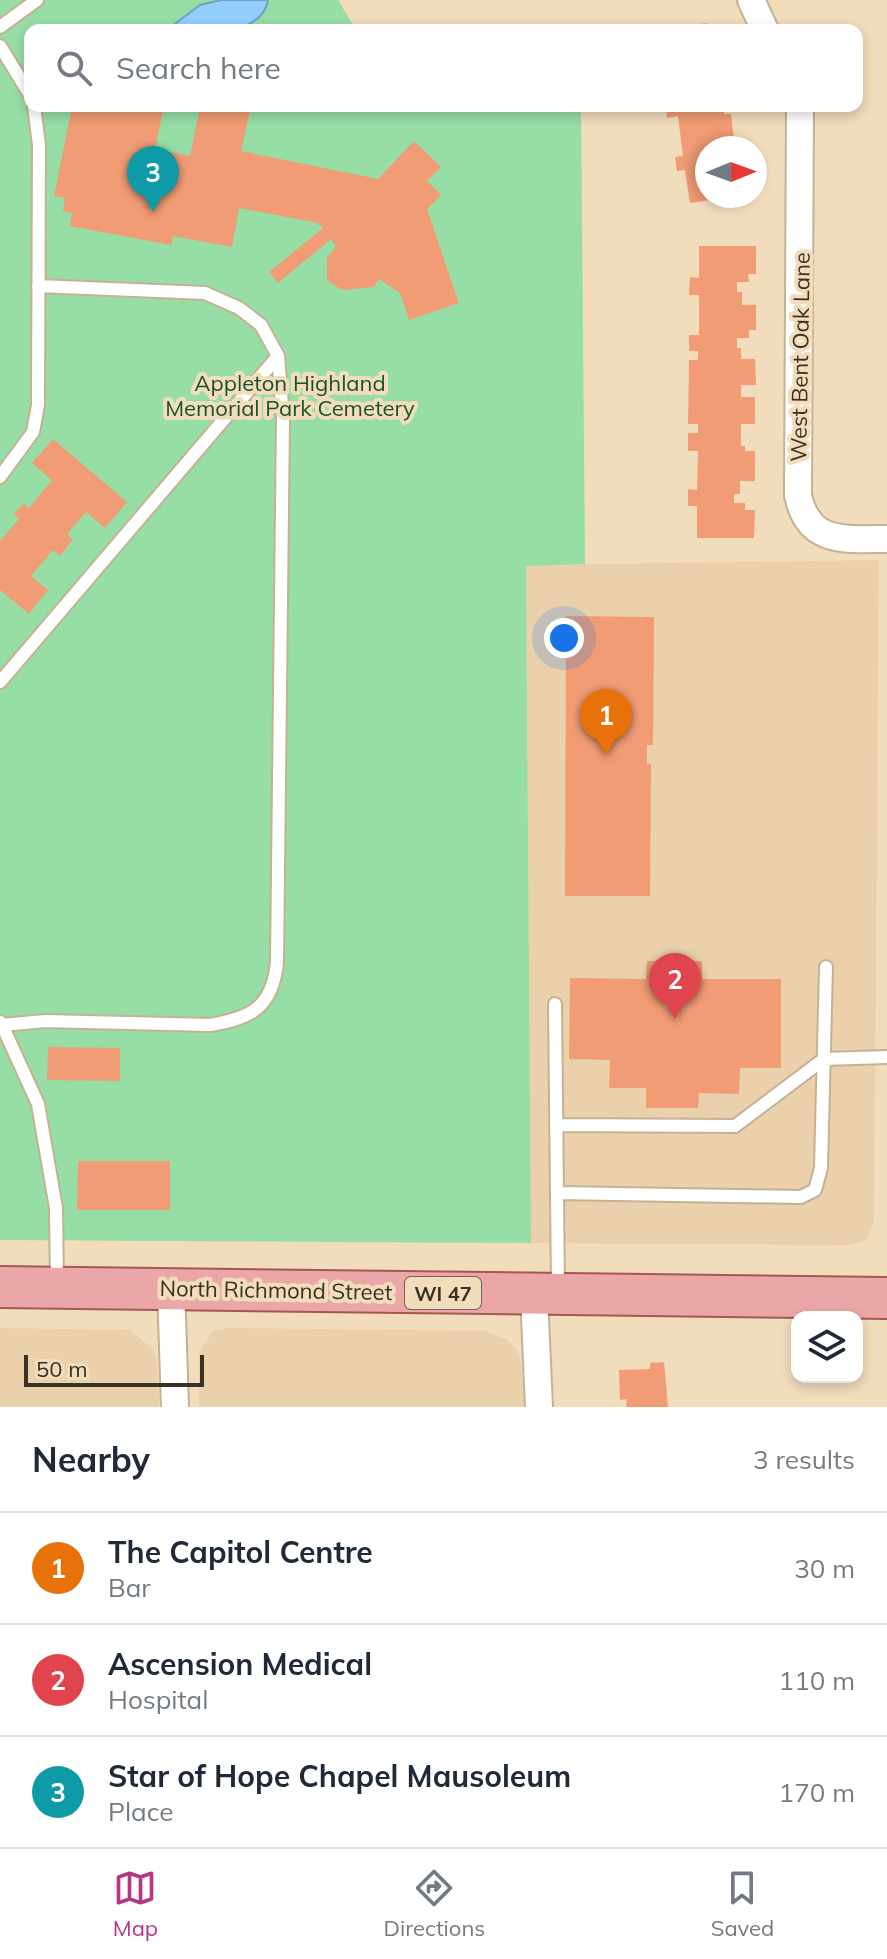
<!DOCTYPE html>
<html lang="en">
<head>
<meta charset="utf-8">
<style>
	body { margin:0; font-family:Mulish,sans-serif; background:#f6f6f7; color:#1f2937 }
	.controls { position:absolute; right:24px; bottom:24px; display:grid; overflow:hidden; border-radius:16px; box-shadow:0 4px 12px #0003 }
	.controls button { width:72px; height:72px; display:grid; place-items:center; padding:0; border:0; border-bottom:2px solid #e0e1e3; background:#fff; color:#1f2937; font:40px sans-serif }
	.compass { position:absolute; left:695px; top:136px; width:72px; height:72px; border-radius:50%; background:#fff; box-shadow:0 4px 12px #0003; rotate:89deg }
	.scale { position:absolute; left:24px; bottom:20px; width:180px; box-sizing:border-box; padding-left:8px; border:4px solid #393124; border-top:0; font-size:22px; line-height:28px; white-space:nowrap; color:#393124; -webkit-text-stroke:6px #f1dcbc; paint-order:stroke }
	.you { position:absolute; left:564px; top:638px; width:28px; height:28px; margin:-20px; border:6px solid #fff; border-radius:50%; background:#1a73e8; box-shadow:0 0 0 12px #1a73e833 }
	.badge { display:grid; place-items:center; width:52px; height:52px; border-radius:50%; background:#b53683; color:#fff; font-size:26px; font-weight:700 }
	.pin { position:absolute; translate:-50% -66px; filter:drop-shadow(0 2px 4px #0008) }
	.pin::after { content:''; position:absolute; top:42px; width:28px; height:24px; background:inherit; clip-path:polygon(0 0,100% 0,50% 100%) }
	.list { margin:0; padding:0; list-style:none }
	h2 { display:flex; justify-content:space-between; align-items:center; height:104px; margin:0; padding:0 32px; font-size:34px }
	h2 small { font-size:26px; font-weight:400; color:#747a83 }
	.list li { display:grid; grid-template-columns:52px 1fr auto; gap:24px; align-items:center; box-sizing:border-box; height:112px; padding:0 32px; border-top:2px solid #e0e1e3 }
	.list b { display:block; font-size:30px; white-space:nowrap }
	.list p { margin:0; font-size:26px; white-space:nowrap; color:#747a83 }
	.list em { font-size:26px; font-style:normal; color:#747a83 }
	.icon { flex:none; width:44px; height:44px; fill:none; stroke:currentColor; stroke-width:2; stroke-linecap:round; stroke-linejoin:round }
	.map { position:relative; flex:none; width:887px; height:1407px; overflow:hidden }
	.search { position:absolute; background:#fff; box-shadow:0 4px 12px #0003; left:24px; right:24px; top:24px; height:88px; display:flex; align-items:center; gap:20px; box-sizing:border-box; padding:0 28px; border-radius:16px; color:#747a83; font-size:30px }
	.sheet { height:440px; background:#fff }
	nav { display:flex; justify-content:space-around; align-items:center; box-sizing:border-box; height:112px; border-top:2px solid #e0e1e3; background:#fff; font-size:22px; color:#747a83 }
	nav a { display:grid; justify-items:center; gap:4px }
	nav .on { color:#b53683 }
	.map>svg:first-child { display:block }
	.built { fill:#ead1ab }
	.green { fill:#97dda6 }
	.water { fill:#92ceff; stroke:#779fbd; stroke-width:2 }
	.building { fill:#f19c74 }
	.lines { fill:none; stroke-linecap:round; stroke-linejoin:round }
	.lane-casing { stroke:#c5b193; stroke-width:16 }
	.street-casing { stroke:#c5b193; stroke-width:30 }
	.primary-casing { stroke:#a45753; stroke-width:44 }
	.lane { stroke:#fff; stroke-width:12 }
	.street { stroke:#fff; stroke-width:26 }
	.primary { stroke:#eba7a7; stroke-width:40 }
	.labels { text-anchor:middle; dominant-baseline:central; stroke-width:8; stroke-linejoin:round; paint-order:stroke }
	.shield { fill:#f1dcbc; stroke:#706452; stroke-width:2 }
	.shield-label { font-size:20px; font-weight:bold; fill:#393124 }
	.street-label { font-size:22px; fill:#393124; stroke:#f1dcbc }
	.park-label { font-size:22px; fill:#1a522c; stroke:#f1dcbc }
</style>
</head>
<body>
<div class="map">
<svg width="887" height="1407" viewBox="0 0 887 1407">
	<rect width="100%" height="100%" fill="#f1dcbc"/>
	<path class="built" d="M879 560 874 1220 867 1240 851 1245 531 1243 526 565Z
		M0 1328 129 1330 152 1348 157 1360 159 1407H0Z
		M227 1328 486 1331 507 1340 517 1350 521 1363 525 1407H199V1352L213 1331Z"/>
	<path class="green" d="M0 0H338L356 30H30V106H581L585 564 526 566 531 1243 0 1240Z"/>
	<path class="water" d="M221 0H268C261 40 197 30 167 30L200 5Z"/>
	<path class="building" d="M707 23 708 30H670V28Z
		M72 106H164L155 149 190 156 200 106H251L241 151 378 179 414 141 441 167 427 181 441 195 427 209 459 303 409 320 400 293 379 279 374 287 342 290 327 280V258L336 246 331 239 278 283 269 272 323 228 318 223 239 208 232 247 173 236 171 245 70 226 72 213 63 211 65 198 54 196Z
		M666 106 723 107 724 114H731L734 139 722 141 723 148H707V196L724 198 690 203 685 170 677 171 675 157 683 156 678 116 667 118Z
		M699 246H756V274H748L749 282H737V292H742V305H756V330H749V338H737V348H741V359H755L756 385H741V397H755V424H741V446H745V451H755V481H740V494H734V503H745V510H755L754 538H697V506H688V489L697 490 698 451H688V433H698V424H688L689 360H698V351H689V335H699V295H689L690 277 699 278Z
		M53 439 127 502 105 528 86 512 67 534 73 539 60 556 53 550 31 576 48 590 29 614 0 590V541L19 519 14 514 24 503 29 508 52 480 32 463Z
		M566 616 654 617 653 745H647V764H651L650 896H565Z
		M647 961H702V979H781V1068H740L739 1094 699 1093 698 1108H646V1088H609L610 1060 569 1059 570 978 646 979Z
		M48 1047 120 1048V1081L47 1080Z
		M78 1161H170V1210H77Z
		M664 1362 668 1407H626L627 1399 620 1400 619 1370 650 1369V1363Z"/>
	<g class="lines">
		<g class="lane-casing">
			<path id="lane" d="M0 27 37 0
				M0 46 30 95
				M0 477 33 432 38 405 39 145 34 106
				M0 682 278 356
				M555 1004 558 1289
				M0 1022 2 1025 45 1021 210 1025C251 1018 272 1008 277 963L283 418 278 356 261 325 239 308 205 293 38 286
				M2 1025 38 1104 56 1208 57 1284
				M556 1125 735 1126 824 1059 887 1057
				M557 1193 801 1197 815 1190 821 1168 826 967"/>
		</g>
		<g class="street-casing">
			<path id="street" d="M751 0 765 30
				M800 106 798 495C808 545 845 539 887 539
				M171 1288 175 1407
				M534 1295 539 1407"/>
		</g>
		<g class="primary-casing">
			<path id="primary" d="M0 1287 887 1298"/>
		</g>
		<use href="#lane" class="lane"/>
		<use href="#street" class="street"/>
		<use href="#primary" class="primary"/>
	</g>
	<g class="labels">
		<rect class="shield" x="405" y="1277" width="76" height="32" rx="6"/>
		<g class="shield-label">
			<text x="443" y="1293">WI 47</text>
		</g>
		<g class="street-label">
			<text transform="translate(800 357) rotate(-89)">West Bent Oak Lane</text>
			<text transform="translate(276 1290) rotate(1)">North Richmond Street</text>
		</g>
		<g class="park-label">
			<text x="290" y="383">Appleton Highland<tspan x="290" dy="25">Memorial Park Cemetery</tspan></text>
		</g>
	</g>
</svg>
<div class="controls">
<button><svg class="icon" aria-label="layers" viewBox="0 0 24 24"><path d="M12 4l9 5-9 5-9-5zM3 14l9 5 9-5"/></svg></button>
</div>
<svg class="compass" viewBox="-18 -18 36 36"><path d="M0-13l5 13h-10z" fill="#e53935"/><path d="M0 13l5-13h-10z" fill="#747a83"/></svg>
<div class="scale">50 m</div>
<div class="you"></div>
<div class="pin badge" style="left:606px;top:755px;background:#e8710a">1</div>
<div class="pin badge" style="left:675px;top:1019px;background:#e0444e">2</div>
<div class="pin badge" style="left:153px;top:212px;background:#0f9aa8">3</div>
<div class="search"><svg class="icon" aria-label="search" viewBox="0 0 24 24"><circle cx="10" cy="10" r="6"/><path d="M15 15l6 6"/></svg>Search here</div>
</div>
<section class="sheet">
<h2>Nearby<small>3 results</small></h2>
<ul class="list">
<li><span class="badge" style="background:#e8710a">1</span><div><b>The Capitol Centre</b><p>Bar</p></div><em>30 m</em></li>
<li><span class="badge" style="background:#e0444e">2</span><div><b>Ascension Medical</b><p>Hospital</p></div><em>110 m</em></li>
<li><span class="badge" style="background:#0f9aa8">3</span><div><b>Star of Hope Chapel Mausoleum</b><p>Place</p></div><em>170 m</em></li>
</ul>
</section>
<nav>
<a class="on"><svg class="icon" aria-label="map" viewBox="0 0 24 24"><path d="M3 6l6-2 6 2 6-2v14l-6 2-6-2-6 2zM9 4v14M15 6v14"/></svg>Map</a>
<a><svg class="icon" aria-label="directions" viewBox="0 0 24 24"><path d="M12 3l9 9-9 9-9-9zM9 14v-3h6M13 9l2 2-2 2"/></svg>Directions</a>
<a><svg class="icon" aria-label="saved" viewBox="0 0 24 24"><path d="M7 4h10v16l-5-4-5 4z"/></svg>Saved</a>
</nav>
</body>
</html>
